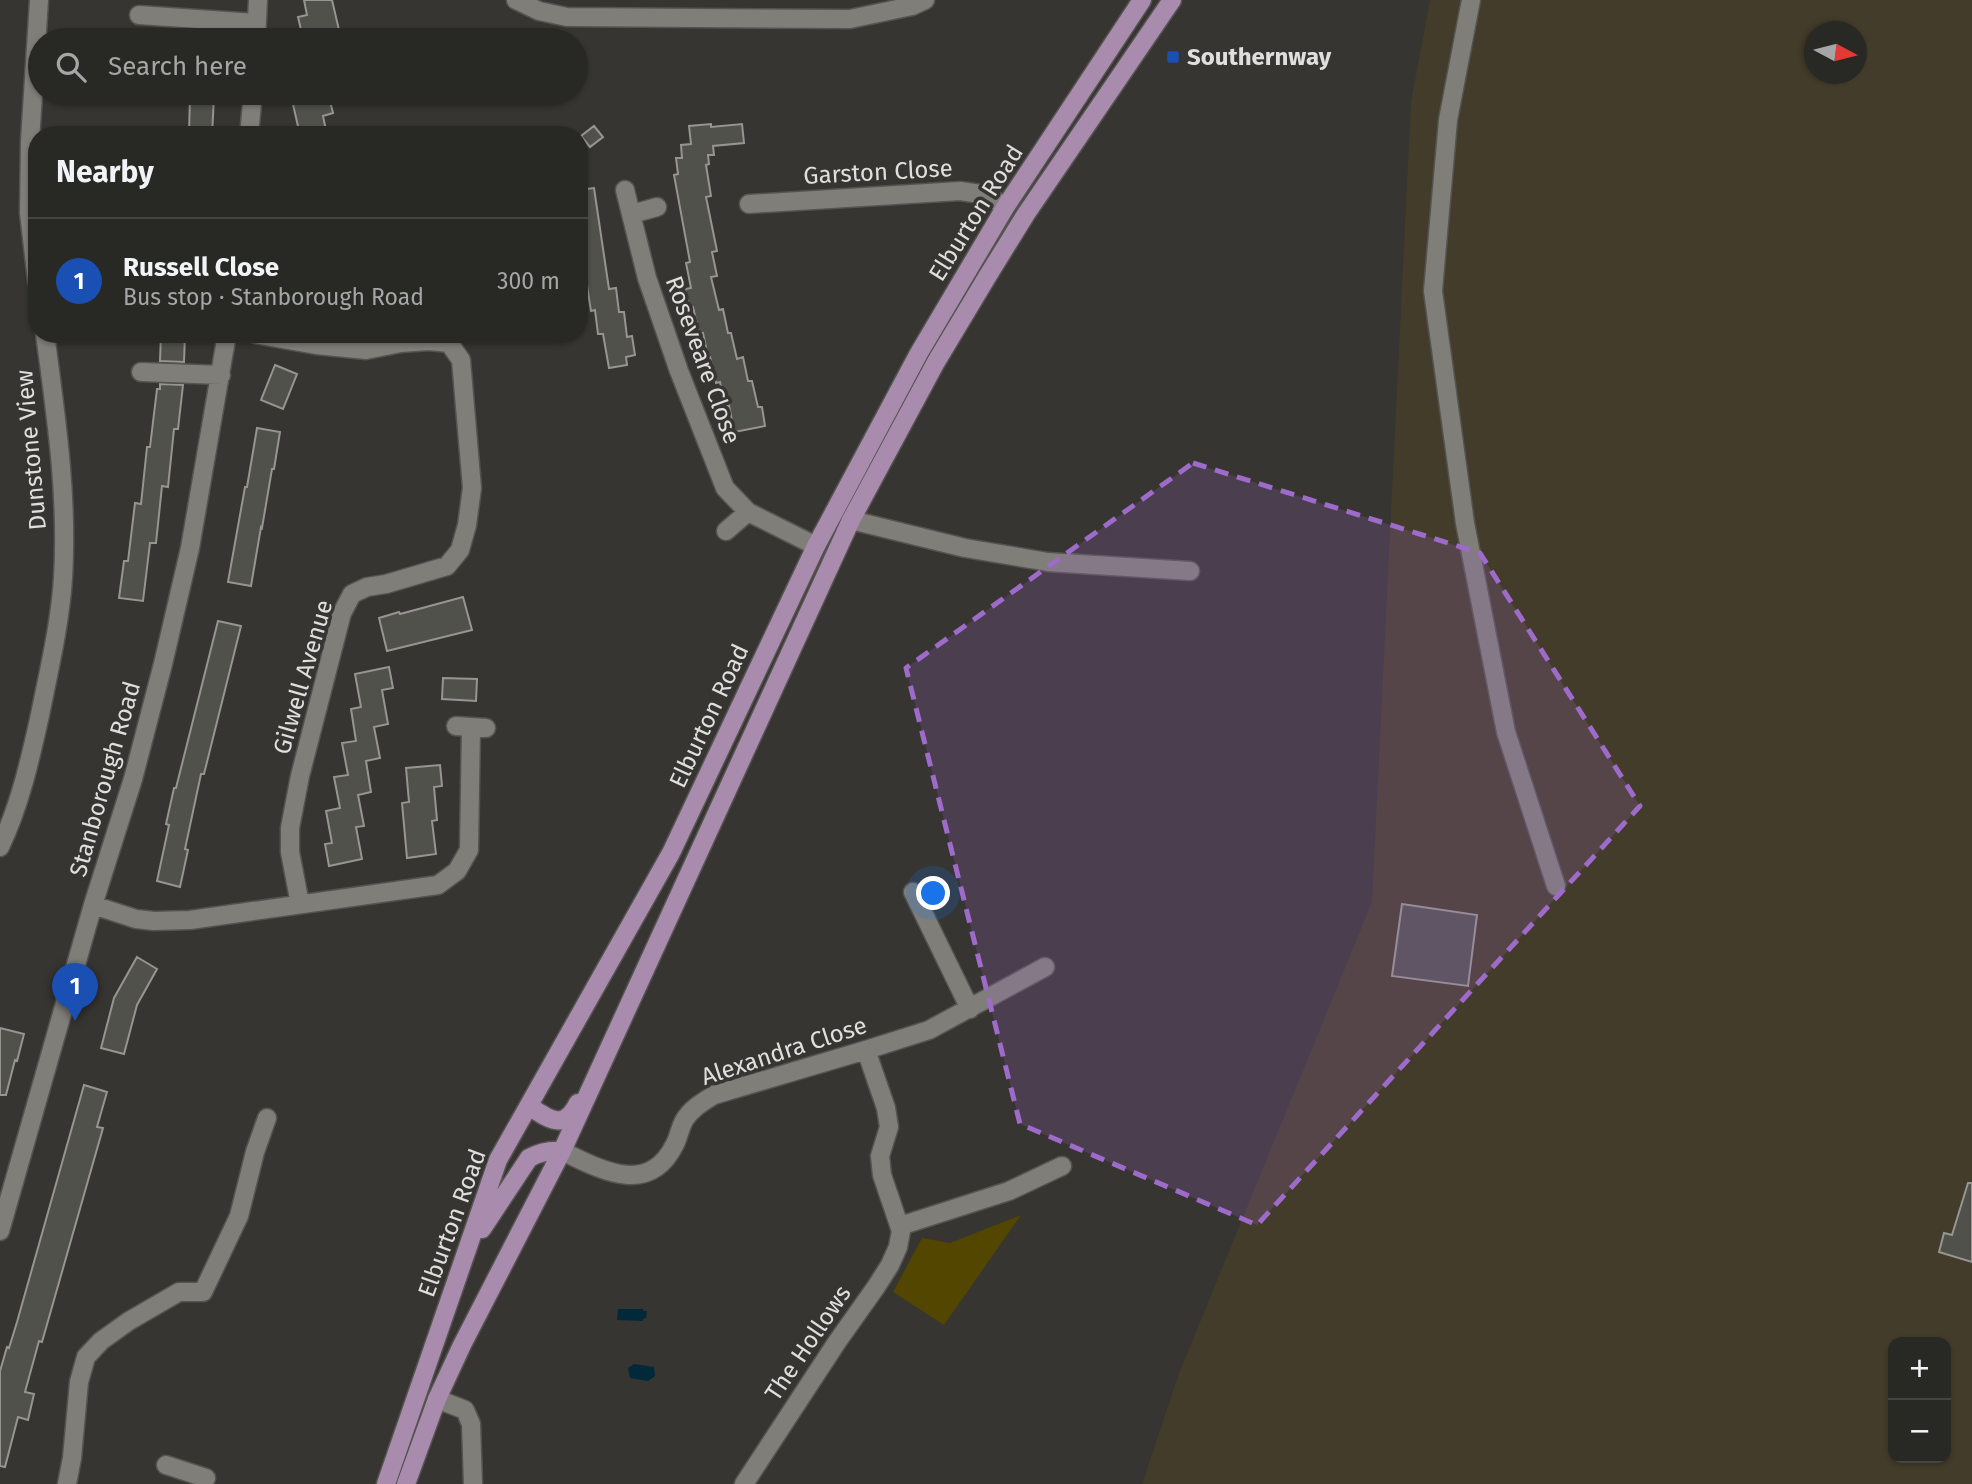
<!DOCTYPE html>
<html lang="en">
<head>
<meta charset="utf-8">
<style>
	body { margin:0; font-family:"Fira Sans",sans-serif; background:#343432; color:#f1f3f6 }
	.controls { position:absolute; right:21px; bottom:21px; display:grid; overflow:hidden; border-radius:14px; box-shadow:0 2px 5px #0004 }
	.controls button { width:63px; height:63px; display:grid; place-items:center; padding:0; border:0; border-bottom:2px solid #444442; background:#282825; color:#f1f3f6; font:35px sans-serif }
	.compass { position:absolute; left:1804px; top:21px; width:63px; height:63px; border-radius:50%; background:#282825; box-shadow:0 2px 5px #0004; rotate:97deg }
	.you { position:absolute; left:934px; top:894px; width:24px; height:24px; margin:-18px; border:5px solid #fff; border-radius:50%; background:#1a73e8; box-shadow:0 0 0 10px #1a73e833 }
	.badge { display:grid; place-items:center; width:46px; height:46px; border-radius:50%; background:#f59d8f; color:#fff; font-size:23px; font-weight:700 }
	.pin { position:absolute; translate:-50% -58px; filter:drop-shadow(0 2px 4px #0008) }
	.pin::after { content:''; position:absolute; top:37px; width:24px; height:21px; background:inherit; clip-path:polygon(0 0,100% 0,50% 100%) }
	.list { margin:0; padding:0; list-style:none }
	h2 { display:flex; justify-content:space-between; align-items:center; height:91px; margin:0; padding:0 28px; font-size:30px }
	h2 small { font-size:23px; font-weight:400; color:#a5a6a7 }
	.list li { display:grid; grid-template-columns:46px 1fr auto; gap:21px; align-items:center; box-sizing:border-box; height:126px; padding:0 28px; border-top:2px solid #444442 }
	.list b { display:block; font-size:26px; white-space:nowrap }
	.list p { margin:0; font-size:23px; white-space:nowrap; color:#a5a6a7 }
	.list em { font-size:23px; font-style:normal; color:#a5a6a7 }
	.icon { flex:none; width:38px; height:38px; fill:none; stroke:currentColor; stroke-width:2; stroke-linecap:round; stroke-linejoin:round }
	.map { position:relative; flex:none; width:1972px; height:1484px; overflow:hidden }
	.search { position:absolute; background:#282825; box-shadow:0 2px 5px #0004; left:28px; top:28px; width:560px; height:77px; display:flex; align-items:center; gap:18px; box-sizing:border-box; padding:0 24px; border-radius:38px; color:#a5a6a7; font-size:26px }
	.panel { position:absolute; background:#282825; box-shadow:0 2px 5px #0004; left:28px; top:126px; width:560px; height:217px; border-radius:28px }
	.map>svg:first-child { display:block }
	.industrial { fill:#433c2a; fill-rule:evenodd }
	.green { fill:#524600 }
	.water { fill:#002939 }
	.building { fill:#51514c; stroke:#969590; stroke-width:2 }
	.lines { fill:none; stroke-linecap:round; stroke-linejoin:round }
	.minor-casing { stroke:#545350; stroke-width:21 }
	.major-casing { stroke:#545350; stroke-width:21 }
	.minor { stroke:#7f7e79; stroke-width:18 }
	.major { stroke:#a98bae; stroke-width:18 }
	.marked { fill:#9e6bca; fill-opacity:0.2; stroke:#9e6bca; stroke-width:5; stroke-dasharray:14 9; stroke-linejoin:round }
	.transit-dot { fill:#1a4fb4; stroke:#363531; stroke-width:2.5 }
	.labels { text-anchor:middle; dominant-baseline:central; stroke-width:7; stroke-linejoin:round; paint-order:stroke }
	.poi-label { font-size:24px; font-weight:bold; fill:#e0dfdd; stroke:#363531; text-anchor:start }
	.street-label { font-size:24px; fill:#e0dfdd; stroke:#363531 }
</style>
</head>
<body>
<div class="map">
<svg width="1972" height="1484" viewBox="0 0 1972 1484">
	<rect width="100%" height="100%" fill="#363531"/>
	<path class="industrial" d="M1430 0H1972V1484H1142L1178 1376 1372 902 1411 102ZM1814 32H1856V74H1814ZM1893 1342H1946V1458H1893Z"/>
	<path class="green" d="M1021 1215 944 1325 893 1292 922 1238 950 1243Z"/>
	<path class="water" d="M618 1309H643L644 1311H647L646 1318 643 1319V1321L617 1320Z
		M634 1364 654 1367 655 1376 648 1381 630 1378 628 1368Z"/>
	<path class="building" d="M304 0H332L339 30 303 38 298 17 307 15Z
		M328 93 333 113 323 116 327 135H300L292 100Z
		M190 96 214 97 212 135 189 134Z
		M711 124V127L742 124 744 143 713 146 714 155H708L709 164 706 165 711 196 706 197 717 251 712 252 717 276 711 277 719 310 723 309 728 333H731L737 359 743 357 748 381H752L758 407H762L765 426 734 432 729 405 725 406 720 382 716 383 710 357H708L703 333H699L693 307 689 308 685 289 691 288 686 263 690 262 674 175 678 174 676 158H682L681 145 691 144 689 126Z
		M594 126 603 137 590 147 581 136Z
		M594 188 609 289 616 288 619 312H624L627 337 632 336 635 355 626 357 627 365 609 368 603 334H598L595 310 591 311 587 285 579 286V190Z
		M161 334H185L184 362 160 361Z
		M275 365 297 374 283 409 261 400Z
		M160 384 183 385 178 429H174L168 487 162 486 156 543H150L143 601 119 598 124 561H128L135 503 141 504 147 447H150L157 389H160Z
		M257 428 280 432 274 469H272L262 528 261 527 251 586 228 582 245 487H247Z
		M463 597 472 630 387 651 379 618 399 612 400 614Z
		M218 621 241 626 204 774H201L185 849 188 850 180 887 157 881 169 825 166 824 174 788H176Z
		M389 667 393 688 382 690 388 724 374 727 380 758 366 761 371 792 358 795 364 826 356 827 362 859 329 866 325 844 332 843 326 811 340 808 334 777 348 775 342 743 356 741 351 709 361 707 355 674Z
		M443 678 477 679 476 701 442 699Z
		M440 765 442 786 434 787 437 820 432 821 436 854 407 858 402 803 409 802 406 768Z
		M1402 904 1477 915 1468 986 1392 976Z
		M137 957 157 969 137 1005 124 1054 101 1048 114 998Z
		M0 1028 24 1034 17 1061 15 1060 6 1095H0Z
		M84 1085 107 1092 97 1127 103 1128 42 1342 39 1341 25 1392 34 1394 28 1420 18 1417 5 1467 0 1466V1371L7 1347 9 1348 17 1322Z
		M1968 1183H1972V1262L1939 1252 1944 1233 1952 1235Z"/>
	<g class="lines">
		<g class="minor-casing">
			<path id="minor" d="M516 0 539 11 567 17 850 19 912 6 925 0
				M1471 0 1448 120 1433 291 1465 523 1506 732 1556 886
				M139 15 257 23
				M256 40 258 0
				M249 135 253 93
				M625 190 647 278 679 371 725 488 748 512 816 546
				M749 204 960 191 981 194 1006 206
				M632 214 657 207
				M37 281 29 213 30 141 39 0
				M255 334 316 345 366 350 401 343 429 341 449 343
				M141 372 221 375
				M851 520 965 548 1048 562 1190 571
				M726 531 748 512
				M456 726 486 728
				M0 847C20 805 30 760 40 715 49 670 60 624 63 578 68 496 56 416 45 334
				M913 892 970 1009
				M300 904 290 852V828L300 776 342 613 352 594 367 587 386 584 447 566 460 550 467 525 472 488 461 360 449 343V334
				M93 905 136 919 154 921 190 920 438 885 457 871 469 850 471 727
				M562 1151C601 1170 649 1197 675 1144 679 1136 680 1127 685 1119 692 1108 703 1102 714 1095L866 1050 929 1030 1045 967
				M900 1226 1009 1191 1062 1166
				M0 1231 93 905 133 779 163 664 190 548 227 334
				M437 1399 465 1410 471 1424 473 1484
				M166 1465 206 1478
				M67 1484 72 1458 79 1382 86 1357 101 1341 129 1321 179 1292H203L239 1216 255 1152 267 1118
				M744 1484 837 1342 876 1287 890 1265 898 1247 901 1231 882 1175 880 1156 889 1127 886 1108 866 1050"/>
		</g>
		<g class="major-casing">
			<path id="major" d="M529 1106C550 1120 564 1131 578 1103
				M482 1229 529 1158C540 1152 550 1150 562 1151
				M386 1484 498 1160 671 853 816 546 919 353 1006 206 1142 0
				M406 1484 437 1399 462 1345 562 1151 851 520 936 362 987 277 1026 214 1172 0"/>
		</g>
		<use href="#minor" class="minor"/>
		<use href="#major" class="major"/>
	</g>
	<path class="marked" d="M1193 463 1480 553 1640 806 1257 1225 1020 1124 906 668Z"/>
	<rect class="transit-dot" x="1166" y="50" width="14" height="14" rx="3.5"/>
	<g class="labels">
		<g class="poi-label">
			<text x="1187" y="57">Southernway</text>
		</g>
		<g class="street-label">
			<text transform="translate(878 172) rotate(-3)">Garston Close</text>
			<text transform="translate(976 213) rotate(-58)">Elburton Road</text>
			<text transform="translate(703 360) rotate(70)">Roseveare Close</text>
			<text transform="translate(31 450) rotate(-95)">Dunstone View</text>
			<text transform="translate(303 677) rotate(-74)">Gilwell Avenue</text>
			<text transform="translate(709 716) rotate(-65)">Elburton Road</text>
			<text transform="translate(105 779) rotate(-74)">Stanborough Road</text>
			<text transform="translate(784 1051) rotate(-18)">Alexandra Close</text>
			<text transform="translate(452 1223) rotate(-70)">Elburton Road</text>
			<text transform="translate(808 1343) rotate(-56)">The Hollows</text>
		</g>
	</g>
</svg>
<div class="controls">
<button>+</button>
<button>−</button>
</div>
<svg class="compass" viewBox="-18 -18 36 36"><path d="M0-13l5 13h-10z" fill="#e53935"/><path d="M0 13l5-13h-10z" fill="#a5a6a7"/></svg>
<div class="you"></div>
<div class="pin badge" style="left:75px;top:1021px;background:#1a4fb4">1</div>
<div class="search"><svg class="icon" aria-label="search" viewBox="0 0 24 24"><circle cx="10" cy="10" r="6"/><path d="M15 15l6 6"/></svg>Search here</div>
<section class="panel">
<h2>Nearby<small></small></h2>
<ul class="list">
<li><span class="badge" style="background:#1a4fb4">1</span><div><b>Russell Close</b><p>Bus stop · Stanborough Road</p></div><em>300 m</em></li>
</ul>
</section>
</div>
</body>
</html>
